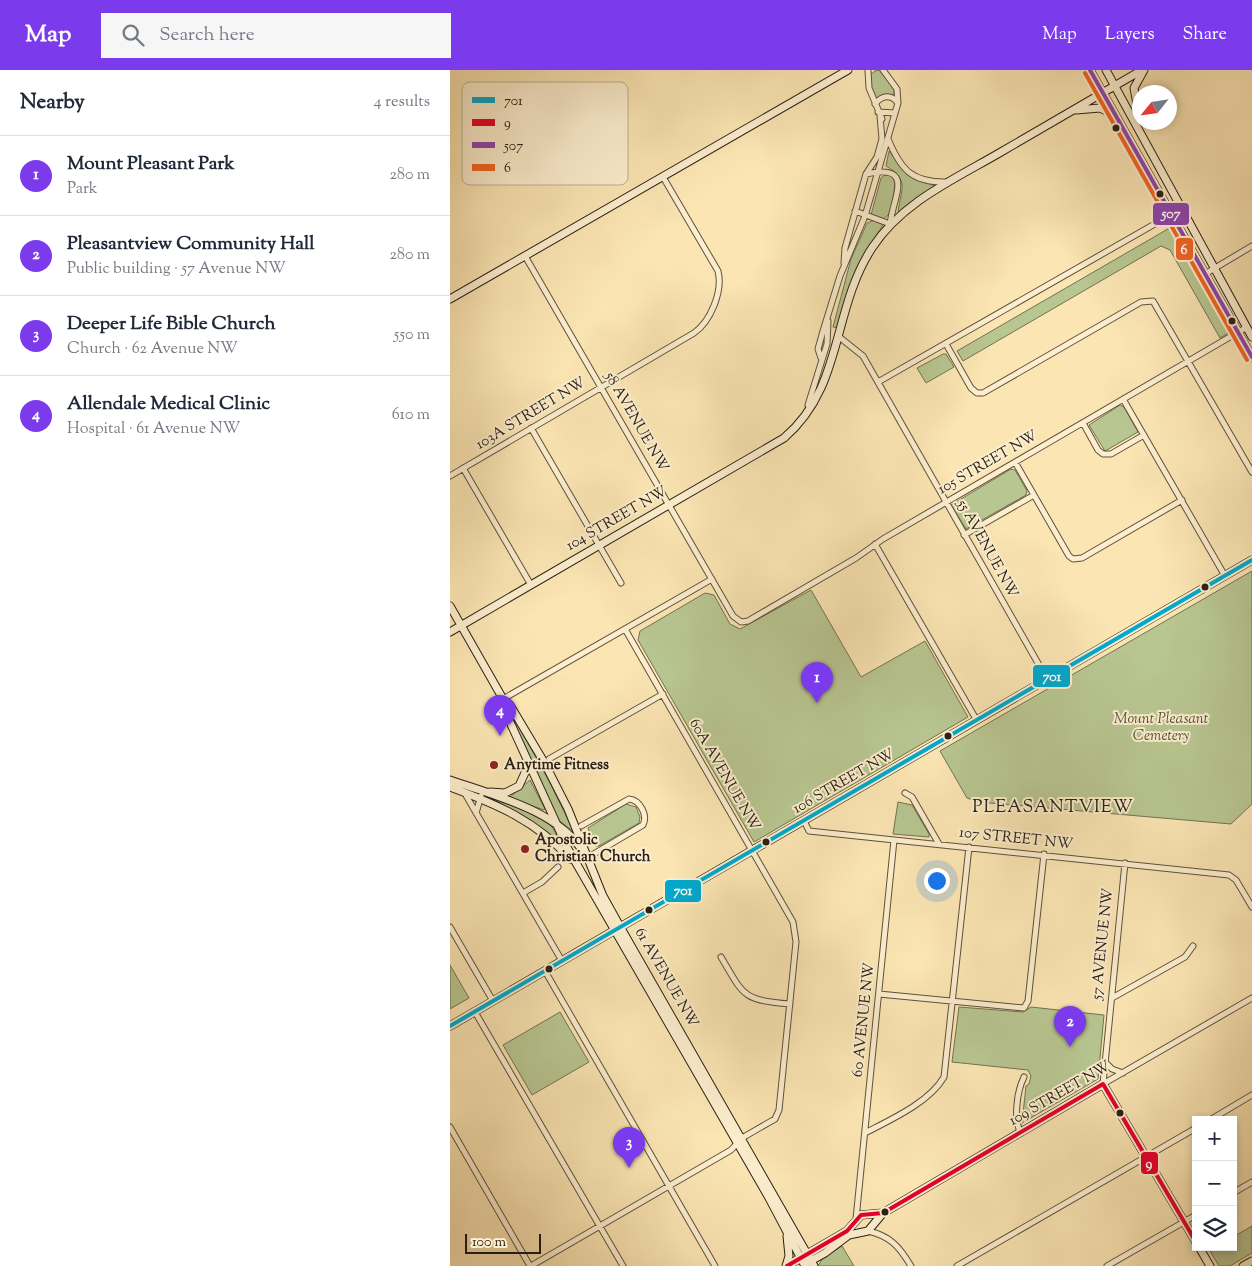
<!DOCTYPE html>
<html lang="en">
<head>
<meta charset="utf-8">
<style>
	body { margin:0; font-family:"Sorts Mill Goudy",serif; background:#f6f6f7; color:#1f2937 }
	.controls { position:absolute; right:15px; bottom:15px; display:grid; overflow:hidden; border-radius:0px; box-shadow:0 2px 8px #0003 }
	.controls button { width:45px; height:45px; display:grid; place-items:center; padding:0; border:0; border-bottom:1px solid #e0e1e3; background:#fff; color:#1f2937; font:25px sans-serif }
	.compass { position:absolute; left:682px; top:15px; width:45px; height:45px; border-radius:50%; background:#fff; box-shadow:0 2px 8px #0003; rotate:240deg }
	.scale { position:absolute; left:15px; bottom:12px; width:76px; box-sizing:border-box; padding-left:5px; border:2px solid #282015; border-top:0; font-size:14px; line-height:18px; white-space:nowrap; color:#282015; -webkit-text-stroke:4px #fceece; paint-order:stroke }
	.you { position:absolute; left:486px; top:810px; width:18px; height:18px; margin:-12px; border:4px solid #fff; border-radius:50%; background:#1a73e8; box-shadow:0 0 0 8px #1a73e833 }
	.badge { display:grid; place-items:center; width:32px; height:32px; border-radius:50%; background:#7c3aed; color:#fff; font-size:16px; font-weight:700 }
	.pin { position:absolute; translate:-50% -41px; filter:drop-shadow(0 1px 2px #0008) }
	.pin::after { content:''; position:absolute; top:26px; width:18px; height:15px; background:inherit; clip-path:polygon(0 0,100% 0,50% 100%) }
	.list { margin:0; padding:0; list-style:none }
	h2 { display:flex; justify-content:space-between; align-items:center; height:65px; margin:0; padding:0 20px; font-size:21px }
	h2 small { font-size:16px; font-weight:400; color:#747a83 }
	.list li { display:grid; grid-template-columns:32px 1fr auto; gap:15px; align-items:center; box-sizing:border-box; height:80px; padding:0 20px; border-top:1px solid #e0e1e3 }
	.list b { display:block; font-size:19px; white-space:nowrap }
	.list p { margin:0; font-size:16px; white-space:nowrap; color:#747a83 }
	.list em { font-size:16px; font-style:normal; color:#747a83 }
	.icon { flex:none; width:28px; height:28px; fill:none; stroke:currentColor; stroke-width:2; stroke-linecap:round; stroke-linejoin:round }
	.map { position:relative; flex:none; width:802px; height:1196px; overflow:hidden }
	header { display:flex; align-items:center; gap:30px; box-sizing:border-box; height:70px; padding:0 25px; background:#7c3aed; color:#fff }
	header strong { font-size:24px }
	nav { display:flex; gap:28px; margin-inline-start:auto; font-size:18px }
	.search { width:350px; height:45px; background:#f6f6f7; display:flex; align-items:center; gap:12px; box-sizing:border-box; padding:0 18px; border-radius:0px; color:#747a83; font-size:19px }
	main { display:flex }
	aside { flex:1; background:#fff }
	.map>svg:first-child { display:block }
	.green { fill:#b8c691; stroke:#707353 }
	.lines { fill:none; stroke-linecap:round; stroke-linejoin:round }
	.street-casing { stroke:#5d513c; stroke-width:7 }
	.secondary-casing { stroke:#282015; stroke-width:9 }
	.street { stroke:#fceece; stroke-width:5 }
	.secondary { stroke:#fceece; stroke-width:7 }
	.bus-1-casing { stroke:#fceece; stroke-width:8 }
	.bus-2-casing { stroke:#fceece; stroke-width:8 }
	.bus-3-casing { stroke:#fceece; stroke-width:8 }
	.bus-4-casing { stroke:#fceece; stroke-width:8 }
	.bus-1 { stroke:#00a9ce; stroke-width:4 }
	.bus-2 { stroke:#e4002b; stroke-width:4 }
	.bus-3 { stroke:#8e44ad; stroke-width:4 }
	.bus-4 { stroke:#f26522; stroke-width:4 }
	.bus-dot { fill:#282015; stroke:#fceece; stroke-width:2 }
	.poi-dot { fill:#8f2418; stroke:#fceece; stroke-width:2 }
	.labels { text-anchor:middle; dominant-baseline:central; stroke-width:4; stroke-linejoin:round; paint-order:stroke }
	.street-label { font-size:15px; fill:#282015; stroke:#fceece }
	.park-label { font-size:15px; font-style:italic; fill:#53523a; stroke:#fceece }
	.poi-label { font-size:15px; font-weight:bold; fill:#282015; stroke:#fceece; text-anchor:start }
	.quarter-label { font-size:18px; letter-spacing:1px; fill:#282015; stroke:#fceece }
	.key { fill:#fceece; stroke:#bcb096; stroke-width:1 }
	.key-label { font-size:14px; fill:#282015 }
	.line-badge { stroke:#fceece; stroke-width:2 }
	.badge-label { font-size:14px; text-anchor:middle; font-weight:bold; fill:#fff }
</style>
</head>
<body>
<header>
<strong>Map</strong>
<div class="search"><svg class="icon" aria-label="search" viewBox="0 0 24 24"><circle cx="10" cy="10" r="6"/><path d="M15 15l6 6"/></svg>Search here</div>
<nav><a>Map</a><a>Layers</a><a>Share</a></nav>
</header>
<main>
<aside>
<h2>Nearby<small>4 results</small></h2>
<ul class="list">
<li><span class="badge">1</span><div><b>Mount Pleasant Park</b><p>Park</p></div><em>280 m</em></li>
<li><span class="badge">2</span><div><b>Pleasantview Community Hall</b><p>Public building · 57 Avenue NW</p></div><em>280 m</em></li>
<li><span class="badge">3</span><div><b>Deeper Life Bible Church</b><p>Church · 62 Avenue NW</p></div><em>550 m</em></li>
<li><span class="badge">4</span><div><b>Allendale Medical Clinic</b><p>Hospital · 61 Avenue NW</p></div><em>610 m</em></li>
</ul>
</aside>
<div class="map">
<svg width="802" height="1196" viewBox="0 0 802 1196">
	<rect width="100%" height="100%" fill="#fbe5b3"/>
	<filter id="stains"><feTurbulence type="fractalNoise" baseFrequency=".004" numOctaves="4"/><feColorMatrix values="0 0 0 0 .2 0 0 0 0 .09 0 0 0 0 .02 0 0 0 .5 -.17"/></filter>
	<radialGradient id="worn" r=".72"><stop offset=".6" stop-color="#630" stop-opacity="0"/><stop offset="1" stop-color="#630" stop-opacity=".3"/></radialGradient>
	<path class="green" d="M429 0 444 17V24L426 28 421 18 420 5 425 1Z
		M439 81C458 106 456 108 486 116L448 143C450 120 461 111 436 96Z
		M435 105 442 106C449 116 445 144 433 149L421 145 431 108Z
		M424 150 433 155 415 183 388 258 383 257 401 189 417 153Z
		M723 156 781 258 780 262 770 268 720 180 711 176 513 291 507 281Z
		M493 284H496L504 297 476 313 467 298Z
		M670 335 674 337 688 362 655 381 639 355Z
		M561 399 565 400 577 421 576 425 516 459 501 435Z
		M802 501V734L781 754 528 732 517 728 490 681Z
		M361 520 411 607 475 571 518 647 304 772 188 570 190 561 255 523 264 525 280 554 290 559Z
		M60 641 99 711 124 762 106 748 58 642Z
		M80 710 95 739 94 740 59 728Z
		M36 726 98 750 113 776 79 749Z
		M448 732 462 735 479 764V767L443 764Z
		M176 734 186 737 190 747 189 753 149 776H145L138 758Z
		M0 895 19 928 0 939Z
		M509 937 573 942 581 937 654 945 648 1009 572 1053 576 1016 579 1014 581 1006 578 1000 502 992Z
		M110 942 139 992 82 1025 53 975Z
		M802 1156V1183L780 1196H769L760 1181 767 1177H783V1167Z
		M392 1176 404 1196H368L373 1188Z"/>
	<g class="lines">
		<g class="street-casing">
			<path id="street" d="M418 0 419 18 432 49
				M425 34C432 25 441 24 448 33
				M428 42 445 43
				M438 69C451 100 462 113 498 112
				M405 141 440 154C443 127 466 93 416 104
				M75 186 283 546 291 552 298 551 406 488 433 469 797 257
				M394 193 395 178 416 104 427 87 432 69 430 46
				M755 204 802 176
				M388 266 413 286 597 609
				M496 274 521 318 527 323H533L691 232 703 231 802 402
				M371 288 368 279 373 261 390 206 415 146 448 33 447 19 433 0
				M428 312 731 139
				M673 329 775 506
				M358 335 377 274 378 251
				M633 353 648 380 653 384H661L694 365
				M81 358 171 513
				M565 392 619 486 623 489 632 488 732 430
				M13 398 81 515
				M0 406 244 263C261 251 273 221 268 201L213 107
				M514 465 584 425
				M425 474 526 649
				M53 629 262 509
				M99 689 213 624
				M14 722 112 891
				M455 723 462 727 489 774
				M26 743 31 726
				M354 751 359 761 779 805 786 810 802 837
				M131 756 179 729C190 730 198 745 193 755L142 785
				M73 823 92 812 108 797
				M0 857 43 931
				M271 887C294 926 292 930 340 934
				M95 901 265 1196
				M429 924 574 938 578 931 594 784
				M662 928 735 887 743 876
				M25 942 173 1196
				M655 992 662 999 673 1003
				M653 1014 675 793
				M653 1014 802 928
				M760 1050 802 1025
				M0 1057 80 1196
				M415 1063C440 1050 480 1032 494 1007L519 777
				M571 1063C563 1050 567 1021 574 1007
				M783 1123 802 1112
				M406 1149 444 770
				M418 1161C440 1166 449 1176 461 1196
				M81 1196 281 1080 292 1068 325 1049 329 1040 346 872 343 852 175 559
				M507 1196 746 1058
				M657 1196 746 1145"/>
		</g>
		<g class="secondary-casing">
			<path id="secondary" d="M640 0 802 287
				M656 0 802 267
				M626 40 650 38 663 44
				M690 50 684 18 694 0
				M0 229 398 0
				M0 536 53 629 60 635 94 692 118 739 153 826 168 853 364 1196
				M0 562 334 368C394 317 381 241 422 178 452 132 505 109 551 82 598 55 645 27 692 0
				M53 629 54 639 118 779 319 1128 355 1196
				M0 710C43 725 109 741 133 782
				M0 717C46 734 87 751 120 789
				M40 722 55 723 69 716 78 696
				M0 956 802 490
				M749 1177 760 1196
				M357 1193 375 1183 399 1165 418 1161 433 1143 653 1014 746 1172
				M336 1196 339 1186 337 1166
				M337 1196 397 1161 411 1145 433 1143
				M793 1196 802 1191"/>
		</g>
		<use href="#street" class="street"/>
		<use href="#secondary" class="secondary"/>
		<g class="bus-1-casing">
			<path id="bus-1" d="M0 956 802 490"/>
		</g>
		<g class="bus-2-casing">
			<path id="bus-2" d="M653 1014 746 1172
				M337 1196 397 1161 411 1145 433 1143 653 1014"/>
		</g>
		<g class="bus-3-casing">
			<path id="bus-3" d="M640 0 802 287"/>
		</g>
		<g class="bus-4-casing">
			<path id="bus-4" d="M635 3 797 290"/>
		</g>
		<use href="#bus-1" class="bus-1"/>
		<use href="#bus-2" class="bus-2"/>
		<use href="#bus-3" class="bus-3"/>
		<use href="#bus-4" class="bus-4"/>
	</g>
	<g class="bus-dot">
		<circle cx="666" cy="58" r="4.5"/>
		<circle cx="710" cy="124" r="4.5"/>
		<circle cx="782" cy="251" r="4.5"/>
		<circle cx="755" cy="517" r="4.5"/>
		<circle cx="498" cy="666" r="4.5"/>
		<circle cx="316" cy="772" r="4.5"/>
		<circle cx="199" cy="840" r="4.5"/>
		<circle cx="99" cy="899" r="4.5"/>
		<circle cx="670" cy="1043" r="4.5"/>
		<circle cx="435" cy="1142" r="4.5"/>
	</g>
	<g class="poi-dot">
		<circle cx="44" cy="695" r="5"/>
		<circle cx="75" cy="779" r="5"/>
	</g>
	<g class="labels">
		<g class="street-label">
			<text transform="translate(81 344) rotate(-31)">103A STREET NW</text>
			<text transform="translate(186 352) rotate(60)">58 AVENUE NW</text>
			<text transform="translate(538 393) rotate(-30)">105 STREET NW</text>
			<text transform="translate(167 449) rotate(-30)">104 STREET NW</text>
			<text transform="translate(537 479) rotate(61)">55 AVENUE NW</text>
			<text transform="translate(274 705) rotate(60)">60A AVENUE NW</text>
			<text transform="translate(394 712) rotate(-30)">106 STREET NW</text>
			<text transform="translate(566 769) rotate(6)">107 STREET NW</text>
			<text transform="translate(653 874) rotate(-84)">57 AVENUE NW</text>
			<text transform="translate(216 908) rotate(60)">61 AVENUE NW</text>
			<text transform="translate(414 950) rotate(-84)">60 AVENUE NW</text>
			<text transform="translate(610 1024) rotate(-30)">109 STREET NW</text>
		</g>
		<g class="park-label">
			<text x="711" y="649">Mount Pleasant<tspan x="711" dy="17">Cemetery</tspan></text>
		</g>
		<g class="poi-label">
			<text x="54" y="695">Anytime Fitness</text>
			<text x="85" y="770">Apostolic<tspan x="85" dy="17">Christian Church</tspan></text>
		</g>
		<g class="quarter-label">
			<text x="603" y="738">PLEASANTVIEW</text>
		</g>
	</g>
	<rect x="12" y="12" width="166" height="103" rx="8" class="key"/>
	<rect x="22" y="27" width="23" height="6" fill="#00a9ce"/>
	<rect x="22" y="49" width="23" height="7" fill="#e4002b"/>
	<rect x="22" y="72" width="23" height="6" fill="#8e44ad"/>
	<rect x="22" y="94" width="23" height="7" fill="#f26522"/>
	<g class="key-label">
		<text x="54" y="35">701</text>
		<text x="54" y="57">9</text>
		<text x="54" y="80">507</text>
		<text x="54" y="102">6</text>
	</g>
	<g class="line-badge">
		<rect x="702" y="132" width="38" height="24" rx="5" fill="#8e44ad"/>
		<rect x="725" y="167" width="19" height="24" rx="5" fill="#f26522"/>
		<rect x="582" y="594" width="39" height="24" rx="5" fill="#00a9ce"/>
		<rect x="214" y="809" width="38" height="24" rx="5" fill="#00a9ce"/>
		<rect x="690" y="1081" width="19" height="24" rx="5" fill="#e4002b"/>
	</g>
	<g class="badge-label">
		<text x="721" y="148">507</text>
		<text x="734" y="184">6</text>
		<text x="602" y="611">701</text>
		<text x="233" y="825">701</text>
		<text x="699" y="1098">9</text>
	</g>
	<rect width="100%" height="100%" filter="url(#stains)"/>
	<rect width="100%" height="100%" fill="url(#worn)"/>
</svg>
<div class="controls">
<button>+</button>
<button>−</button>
<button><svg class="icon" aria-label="layers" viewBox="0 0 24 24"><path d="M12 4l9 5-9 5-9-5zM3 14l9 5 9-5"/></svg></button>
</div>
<svg class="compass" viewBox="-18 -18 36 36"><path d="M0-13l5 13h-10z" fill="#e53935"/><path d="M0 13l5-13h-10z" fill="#747a83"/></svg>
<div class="scale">100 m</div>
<div class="you"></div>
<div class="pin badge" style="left:367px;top:633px">1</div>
<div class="pin badge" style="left:620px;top:977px">2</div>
<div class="pin badge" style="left:179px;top:1098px">3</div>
<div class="pin badge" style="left:50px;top:666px">4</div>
</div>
</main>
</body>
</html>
